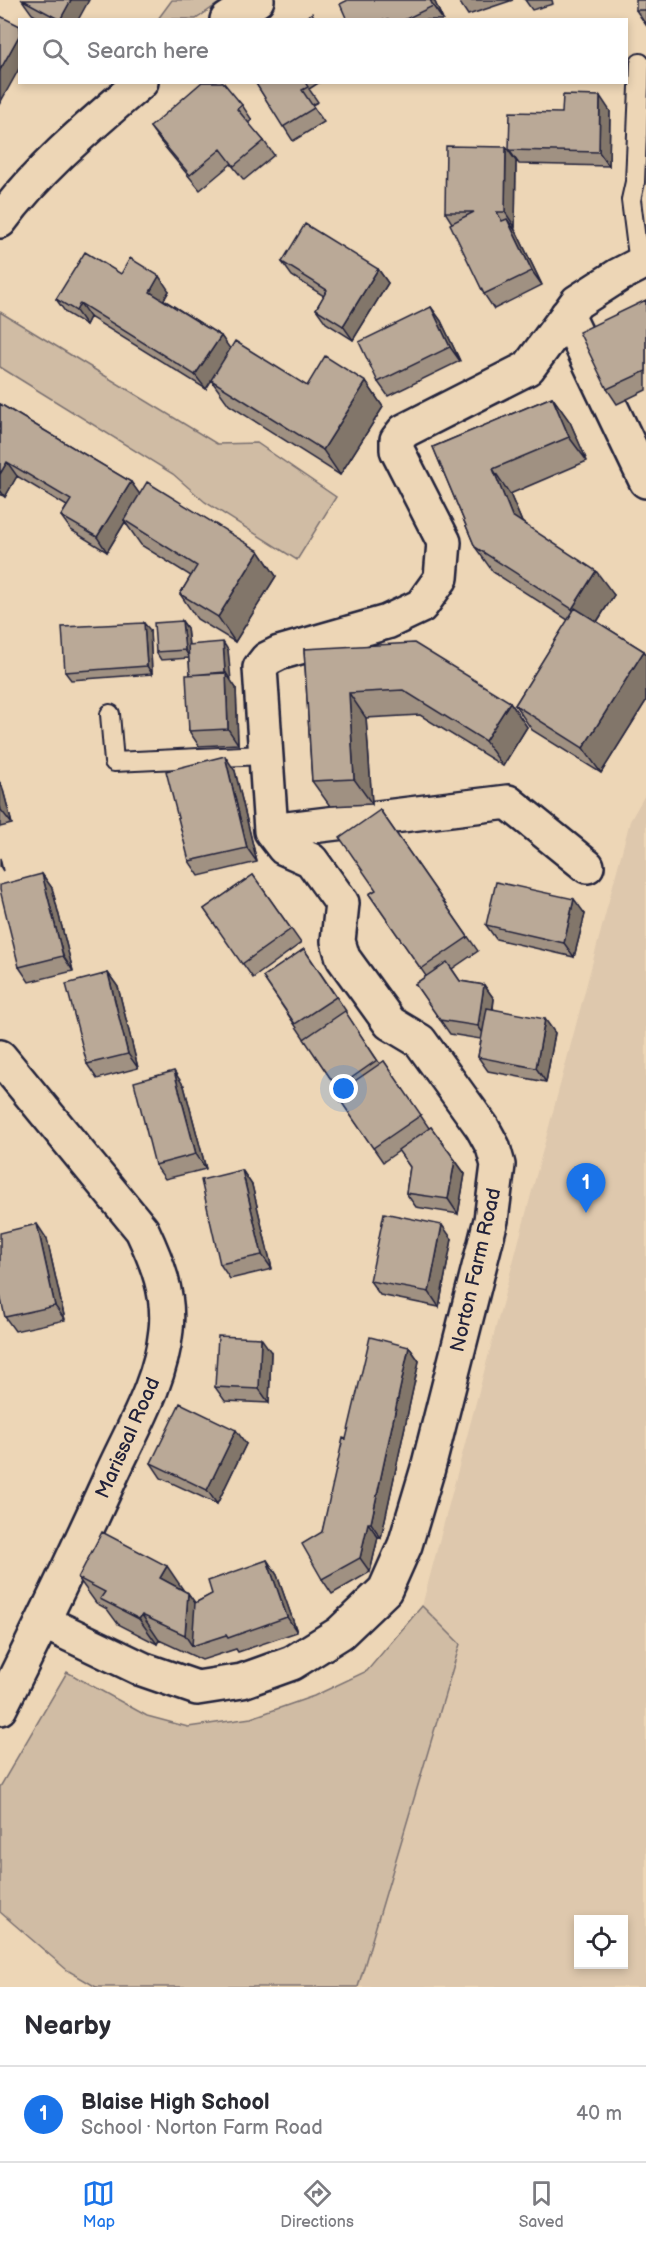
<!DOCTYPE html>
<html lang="en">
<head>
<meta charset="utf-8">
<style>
	body { margin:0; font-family:"Balsamiq Sans",sans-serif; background:#f7f7f7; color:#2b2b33 }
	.controls { position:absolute; right:18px; bottom:18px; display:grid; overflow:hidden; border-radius:0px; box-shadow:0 3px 9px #0003 }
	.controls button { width:54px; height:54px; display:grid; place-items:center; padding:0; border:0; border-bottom:2px solid #e1e1e2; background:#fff; color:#2b2b33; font:30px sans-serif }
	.you { position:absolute; left:344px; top:1089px; width:21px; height:21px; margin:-15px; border:4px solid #fff; border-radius:50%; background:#1a73e8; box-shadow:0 0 0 9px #1a73e833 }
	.badge { display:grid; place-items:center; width:39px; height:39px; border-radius:50%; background:#1a73e8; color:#fff; font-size:20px; font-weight:700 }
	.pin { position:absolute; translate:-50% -50px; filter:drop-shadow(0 2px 3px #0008) }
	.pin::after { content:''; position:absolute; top:32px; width:21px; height:18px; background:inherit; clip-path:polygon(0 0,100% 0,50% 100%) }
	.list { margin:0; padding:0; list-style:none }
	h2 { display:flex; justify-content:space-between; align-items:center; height:78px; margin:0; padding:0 24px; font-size:26px }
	h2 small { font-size:20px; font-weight:400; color:#7c7c81 }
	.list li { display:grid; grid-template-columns:39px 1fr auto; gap:18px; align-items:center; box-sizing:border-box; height:96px; padding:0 24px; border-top:2px solid #e1e1e2 }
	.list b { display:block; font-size:22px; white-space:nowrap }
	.list p { margin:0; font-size:20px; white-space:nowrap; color:#7c7c81 }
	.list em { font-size:20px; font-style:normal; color:#7c7c81 }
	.icon { flex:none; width:33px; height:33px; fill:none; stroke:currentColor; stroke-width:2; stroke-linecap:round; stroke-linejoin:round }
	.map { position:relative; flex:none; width:646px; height:1987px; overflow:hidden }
	.search { position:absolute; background:#fff; box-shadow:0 3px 9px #0003; left:18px; right:18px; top:18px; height:66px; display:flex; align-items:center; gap:15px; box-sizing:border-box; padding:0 21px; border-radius:0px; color:#7c7c81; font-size:22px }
	.sheet { height:174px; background:#fff }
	nav { display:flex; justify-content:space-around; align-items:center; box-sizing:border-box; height:84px; border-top:2px solid #e1e1e2; background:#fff; font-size:16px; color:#7c7c81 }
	nav a { display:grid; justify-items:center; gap:3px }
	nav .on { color:#1a73e8 }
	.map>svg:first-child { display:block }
	.built { fill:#dec8ad; fill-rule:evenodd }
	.green { fill:#d0bca4; stroke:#796f70; stroke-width:1.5 }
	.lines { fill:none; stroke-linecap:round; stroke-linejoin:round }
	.lane-casing { stroke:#22223b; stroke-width:22 }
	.street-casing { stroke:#22223b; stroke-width:38 }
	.lane { stroke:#edd6b6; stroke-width:18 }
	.street { stroke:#edd6b6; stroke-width:33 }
	.wall { fill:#a09182; stroke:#22223b; stroke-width:1.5 }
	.shaded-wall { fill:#82766a; stroke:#22223b; stroke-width:1.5 }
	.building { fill:#baa997; stroke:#22223b; stroke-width:1.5 }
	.labels { text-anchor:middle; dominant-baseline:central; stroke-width:4.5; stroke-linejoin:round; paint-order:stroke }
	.street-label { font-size:20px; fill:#22223b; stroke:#edd6b6 }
</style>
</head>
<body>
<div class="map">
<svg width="646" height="1987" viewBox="0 0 646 1987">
	<rect width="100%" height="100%" fill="#edd6b6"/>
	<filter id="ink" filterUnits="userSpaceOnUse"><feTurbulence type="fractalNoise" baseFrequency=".0167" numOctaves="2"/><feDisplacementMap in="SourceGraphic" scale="12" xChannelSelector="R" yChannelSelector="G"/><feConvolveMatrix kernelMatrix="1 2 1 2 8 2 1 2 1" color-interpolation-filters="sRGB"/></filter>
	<g filter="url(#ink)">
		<path class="built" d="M646 793V1987H358L460 1644 422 1606 630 821ZM578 1920H624V1964H578Z"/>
		<path class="green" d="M172 0H223L196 19H158Z
			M0 312 217 444 257 443 336 497 297 560 205 502 173 474 0 367Z
			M422 1606 460 1644 358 1987H96L67 1970 0 1912V1787L67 1672 147 1716 188 1727 251 1718 314 1696 367 1671Z"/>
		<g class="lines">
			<g class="lane-casing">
				<path id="lane" d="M639 264 631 200 635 182 640 63
					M110 714 114 762 264 755"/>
			</g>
			<g class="street-casing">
				<path id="street" d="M227 20 257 0
					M0 221C39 168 91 125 141 82
					M567 315 646 481
					M271 831 508 802 587 866
					M0 1057 142 1230C157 1262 170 1294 166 1330 161 1382 133 1428 112 1474 76 1553 39 1631 0 1708
					M44 1622 142 1669 197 1688 242 1681 292 1663 340 1633 385 1590 405 1545 428 1468 491 1220 498 1165 493 1147 482 1127 420 1041 390 1023 343 958 338 941 342 903 311 860 284 848 271 831 260 668 267 659 279 653 387 622 421 606 441 578 444 542 397 450V440L404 431 528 368 577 302 619 275 646 261"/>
			</g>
			<use href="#lane" class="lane"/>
			<use href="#street" class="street"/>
		</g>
		<path class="wall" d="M22 0 78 20H42L32 14Z
			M434 0 443 20H347Z
			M458 0H513L468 15Z
			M525 0H552L553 4 532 10Z
			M646 0V25L636 10Z
			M255 82H320L309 89 318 102 312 105 324 122 293 141Z
			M242 105 252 120 248 123 264 141 274 155 244 180 231 164 200 190 160 141 150 127Z
			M610 111 609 166 519 164 509 150 562 113Z
			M516 161 515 227H513L517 233 542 285 494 309 484 294 452 223 445 212Z
			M282 262 378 269 388 283 353 340 326 323 316 309 324 296 292 276Z
			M121 274 169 291 164 300 221 336 230 350 307 386 366 382 383 407 340 475 229 405 211 380 206 389 90 317 86 325 66 313 56 299Z
			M646 300V390L617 404 607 389Z
			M431 307 441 321 460 361 388 396 378 382Z
			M552 397 570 422 587 461 510 494 522 522 614 595 597 622 644 651 646 654V701L601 773 532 730 515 705 568 620 493 572 475 547 433 447Z
			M0 404 131 482 140 495 259 551 276 576 235 642 197 619 180 594 191 576 141 545 125 522 107 552 71 530 61 516 67 506 17 476 5 497 0 494Z
			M182 621 187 628 189 645 228 650 230 680 236 688 238 744 199 746 189 731 190 675 189 658 161 660 156 652Z
			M150 630 152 674 71 680 65 672Z
			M304 649 510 702 527 727 503 766 420 715 366 718 372 804 330 806 312 781Z
			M235 771 257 862 199 876 189 861Z
			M0 783 2 786 12 824 0 827Z
			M380 810 478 951 452 969 460 981 484 985 494 999 493 1009 555 1033 546 1082 488 1071 478 1057 481 1039 450 1034 415 984 426 976 369 894 376 890Z
			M42 874 52 888 73 971 29 982 19 967Z
			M253 875 301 943 253 978 204 909Z
			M585 914 574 957 496 939 486 925Z
			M304 949 346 1011 345 1012 380 1064 384 1061 429 1128 431 1127 465 1174 458 1214 416 1207 406 1193 410 1167 399 1151 383 1162 336 1094 339 1091 263 977Z
			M108 973 118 987 138 1068 97 1079 87 1064Z
			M184 1086 206 1169 165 1179 155 1165Z
			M242 1170 252 1185 272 1269 230 1279 220 1264Z
			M47 1239 65 1320 15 1331 5 1317Z
			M452 1239 439 1307 380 1295 370 1281Z
			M409 1347 419 1361 381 1538 378 1537 370 1572 332 1594 322 1579V1532L346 1439Z
			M271 1352 269 1403 225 1401 215 1387Z
			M246 1444 217 1504 161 1478 151 1463Z
			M267 1560 277 1575 297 1632 238 1652 236 1649 202 1660 159 1640 157 1644 118 1624 107 1609 96 1603 78 1578 184 1591 188 1593 195 1603 212 1594Z"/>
		<path class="shaded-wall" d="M71 0H89L78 20H60Z
			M430 0H434L443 20 433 6Z
			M20 34V67L0 103V70Z
			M600 96 610 111 609 166 599 152Z
			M506 147 516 161 515 227 505 212Z
			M507 219 517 233 542 285 532 271Z
			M378 269 388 283 353 340 343 326Z
			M159 276 169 291 160 306 150 292Z
			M80 303 90 317 86 325 76 311Z
			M431 307 441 321 460 361 450 347Z
			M221 336 231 350 206 389 195 375Z
			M366 382 383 407 340 475 323 450Z
			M552 397 570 422 587 461 569 437Z
			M7 462 17 476 5 497 0 490V474Z
			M493 469 510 494 530 541 512 516Z
			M131 482 141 496 124 520 125 522 107 552 97 537Z
			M259 551 276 576 235 642 218 617Z
			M596 571 614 595 589 634 572 609Z
			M182 621 187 628 190 658 185 650Z
			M144 623 150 630 152 674 147 666Z
			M223 642 228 650 231 680 225 672Z
			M644 651 646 654V701L601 773 583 748Z
			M226 673 236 688 238 744 228 729Z
			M349 693 366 718 372 804 354 779Z
			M510 702 527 727 503 766 485 741Z
			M225 756 235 771 257 862 247 848Z
			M0 783 2 786 12 824 1 810 0 804Z
			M0 858 3 871 0 866Z
			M42 874 52 888 73 971 63 956Z
			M574 899 585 914 574 957 564 943Z
			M108 973 118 987 138 1068 128 1054Z
			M484 985 494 999 488 1040 478 1026Z
			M545 1019 555 1033 546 1082 536 1068Z
			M174 1071 184 1086 206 1169 196 1154Z
			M455 1160 465 1174 458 1214 448 1199Z
			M242 1170 252 1185 272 1269 262 1255Z
			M37 1224 47 1239 65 1320 55 1306Z
			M442 1225 452 1239 439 1307 429 1292Z
			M261 1338 271 1352 269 1403 259 1389Z
			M409 1347 419 1361 381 1538 371 1523Z
			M236 1430 246 1444 217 1504 207 1490Z
			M368 1523 378 1537 370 1572 360 1558Z
			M267 1560 277 1575 297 1632 287 1617Z
			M167 1566 184 1591 160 1578Z
			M188 1593 205 1617 192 1646 185 1635Z
			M142 1615 159 1640 157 1644 139 1619Z"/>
		<path class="building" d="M23 0H71L60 20Z
			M348 0H430L433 6 404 20H347L340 4Z
			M636 0H646V10H636Z
			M312 13 316 20H302Z
			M0 16 20 26V34L0 70Z
			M202 82H223L242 105 237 109 264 141 234 166 221 149 190 175 150 127Z
			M255 82H305L308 87 302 90 314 108 283 127Z
			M563 95 600 96 599 152 509 150 510 112 562 113Z
			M446 146 506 147 505 212H497L502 221 507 219 532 271 484 294 450 224 474 212H445Z
			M305 224 378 269 343 326 316 309 327 290 282 262Z
			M85 252 121 274 130 258 159 276 150 292 221 336 195 375 80 303 76 311 56 299Z
			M646 300V371L607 389 579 332Z
			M431 307 450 347 378 382 359 342Z
			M235 341 307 386 325 356 366 382 323 450 211 380Z
			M552 397 569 437 493 469 512 516 596 571 572 609 475 547 433 447Z
			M0 404 131 482 97 537 61 516 71 500 7 462 0 474Z
			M147 482 259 551 218 617 180 594 197 566 124 520Z
			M575 608 644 651 583 748 515 705Z
			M182 621 185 650 156 652 154 623Z
			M144 623 147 666 65 672 62 627Z
			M223 642 225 672 190 675 188 645Z
			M414 643 510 702 485 741 403 690 349 693 354 779 312 781 304 649Z
			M226 673 228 729 189 731 186 675Z
			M225 756 247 848 189 861 166 771Z
			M380 810 468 937 421 969 369 894 376 890 340 838Z
			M42 874 63 956 19 967 0 890V885Z
			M253 875 291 929 242 964 204 909Z
			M496 882 574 899 564 943 486 925Z
			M304 949 336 997 295 1024 263 977Z
			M447 962 460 981 484 985 478 1026 440 1020 415 984Z
			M108 973 128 1054 87 1064 66 984Z
			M487 1008 545 1019 536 1068 478 1057Z
			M345 1011 377 1060 337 1088 304 1039Z
			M384 1061 421 1115 373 1148 336 1094Z
			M174 1071 196 1154 155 1165 134 1082Z
			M431 1127 455 1160 448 1199 406 1193 410 1167 398 1150Z
			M242 1170 262 1255 220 1264 201 1180Z
			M384 1213 442 1225 429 1292 370 1281Z
			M37 1224 55 1306 5 1317 0 1295V1233Z
			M218 1336 261 1338 259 1389 215 1387Z
			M370 1337 409 1347 371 1523H368L360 1558 322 1579 302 1544 322 1532 343 1438 346 1439Z
			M180 1403 236 1430 207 1490 151 1463Z
			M102 1532 167 1566 160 1578 188 1593 185 1635 142 1615 139 1619 100 1599 105 1592 78 1578Z
			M267 1560 287 1617 228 1638 226 1635 192 1646 195 1603 212 1594 208 1581Z"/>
	</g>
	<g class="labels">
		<g class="street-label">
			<text transform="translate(476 1270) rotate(-77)">Norton Farm Road</text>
			<text transform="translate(128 1438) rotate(-66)">Marissal Road</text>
		</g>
	</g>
</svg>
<div class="controls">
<button><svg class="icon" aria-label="locate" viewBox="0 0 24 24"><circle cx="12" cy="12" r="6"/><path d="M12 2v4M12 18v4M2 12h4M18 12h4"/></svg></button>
</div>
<div class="you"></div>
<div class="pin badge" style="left:586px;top:1213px">1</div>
<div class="search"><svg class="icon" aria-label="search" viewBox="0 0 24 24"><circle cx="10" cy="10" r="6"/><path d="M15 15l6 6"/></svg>Search here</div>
</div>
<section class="sheet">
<h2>Nearby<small></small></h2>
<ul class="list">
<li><span class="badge">1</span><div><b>Blaise High School</b><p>School · Norton Farm Road</p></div><em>40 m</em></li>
</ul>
</section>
<nav>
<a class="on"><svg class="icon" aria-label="map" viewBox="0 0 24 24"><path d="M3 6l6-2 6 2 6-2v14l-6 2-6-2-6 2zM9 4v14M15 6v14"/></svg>Map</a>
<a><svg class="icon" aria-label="directions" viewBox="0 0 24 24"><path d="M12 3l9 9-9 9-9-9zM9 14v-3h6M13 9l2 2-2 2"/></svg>Directions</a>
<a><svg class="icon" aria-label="saved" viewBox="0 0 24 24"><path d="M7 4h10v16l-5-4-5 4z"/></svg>Saved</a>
</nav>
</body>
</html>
